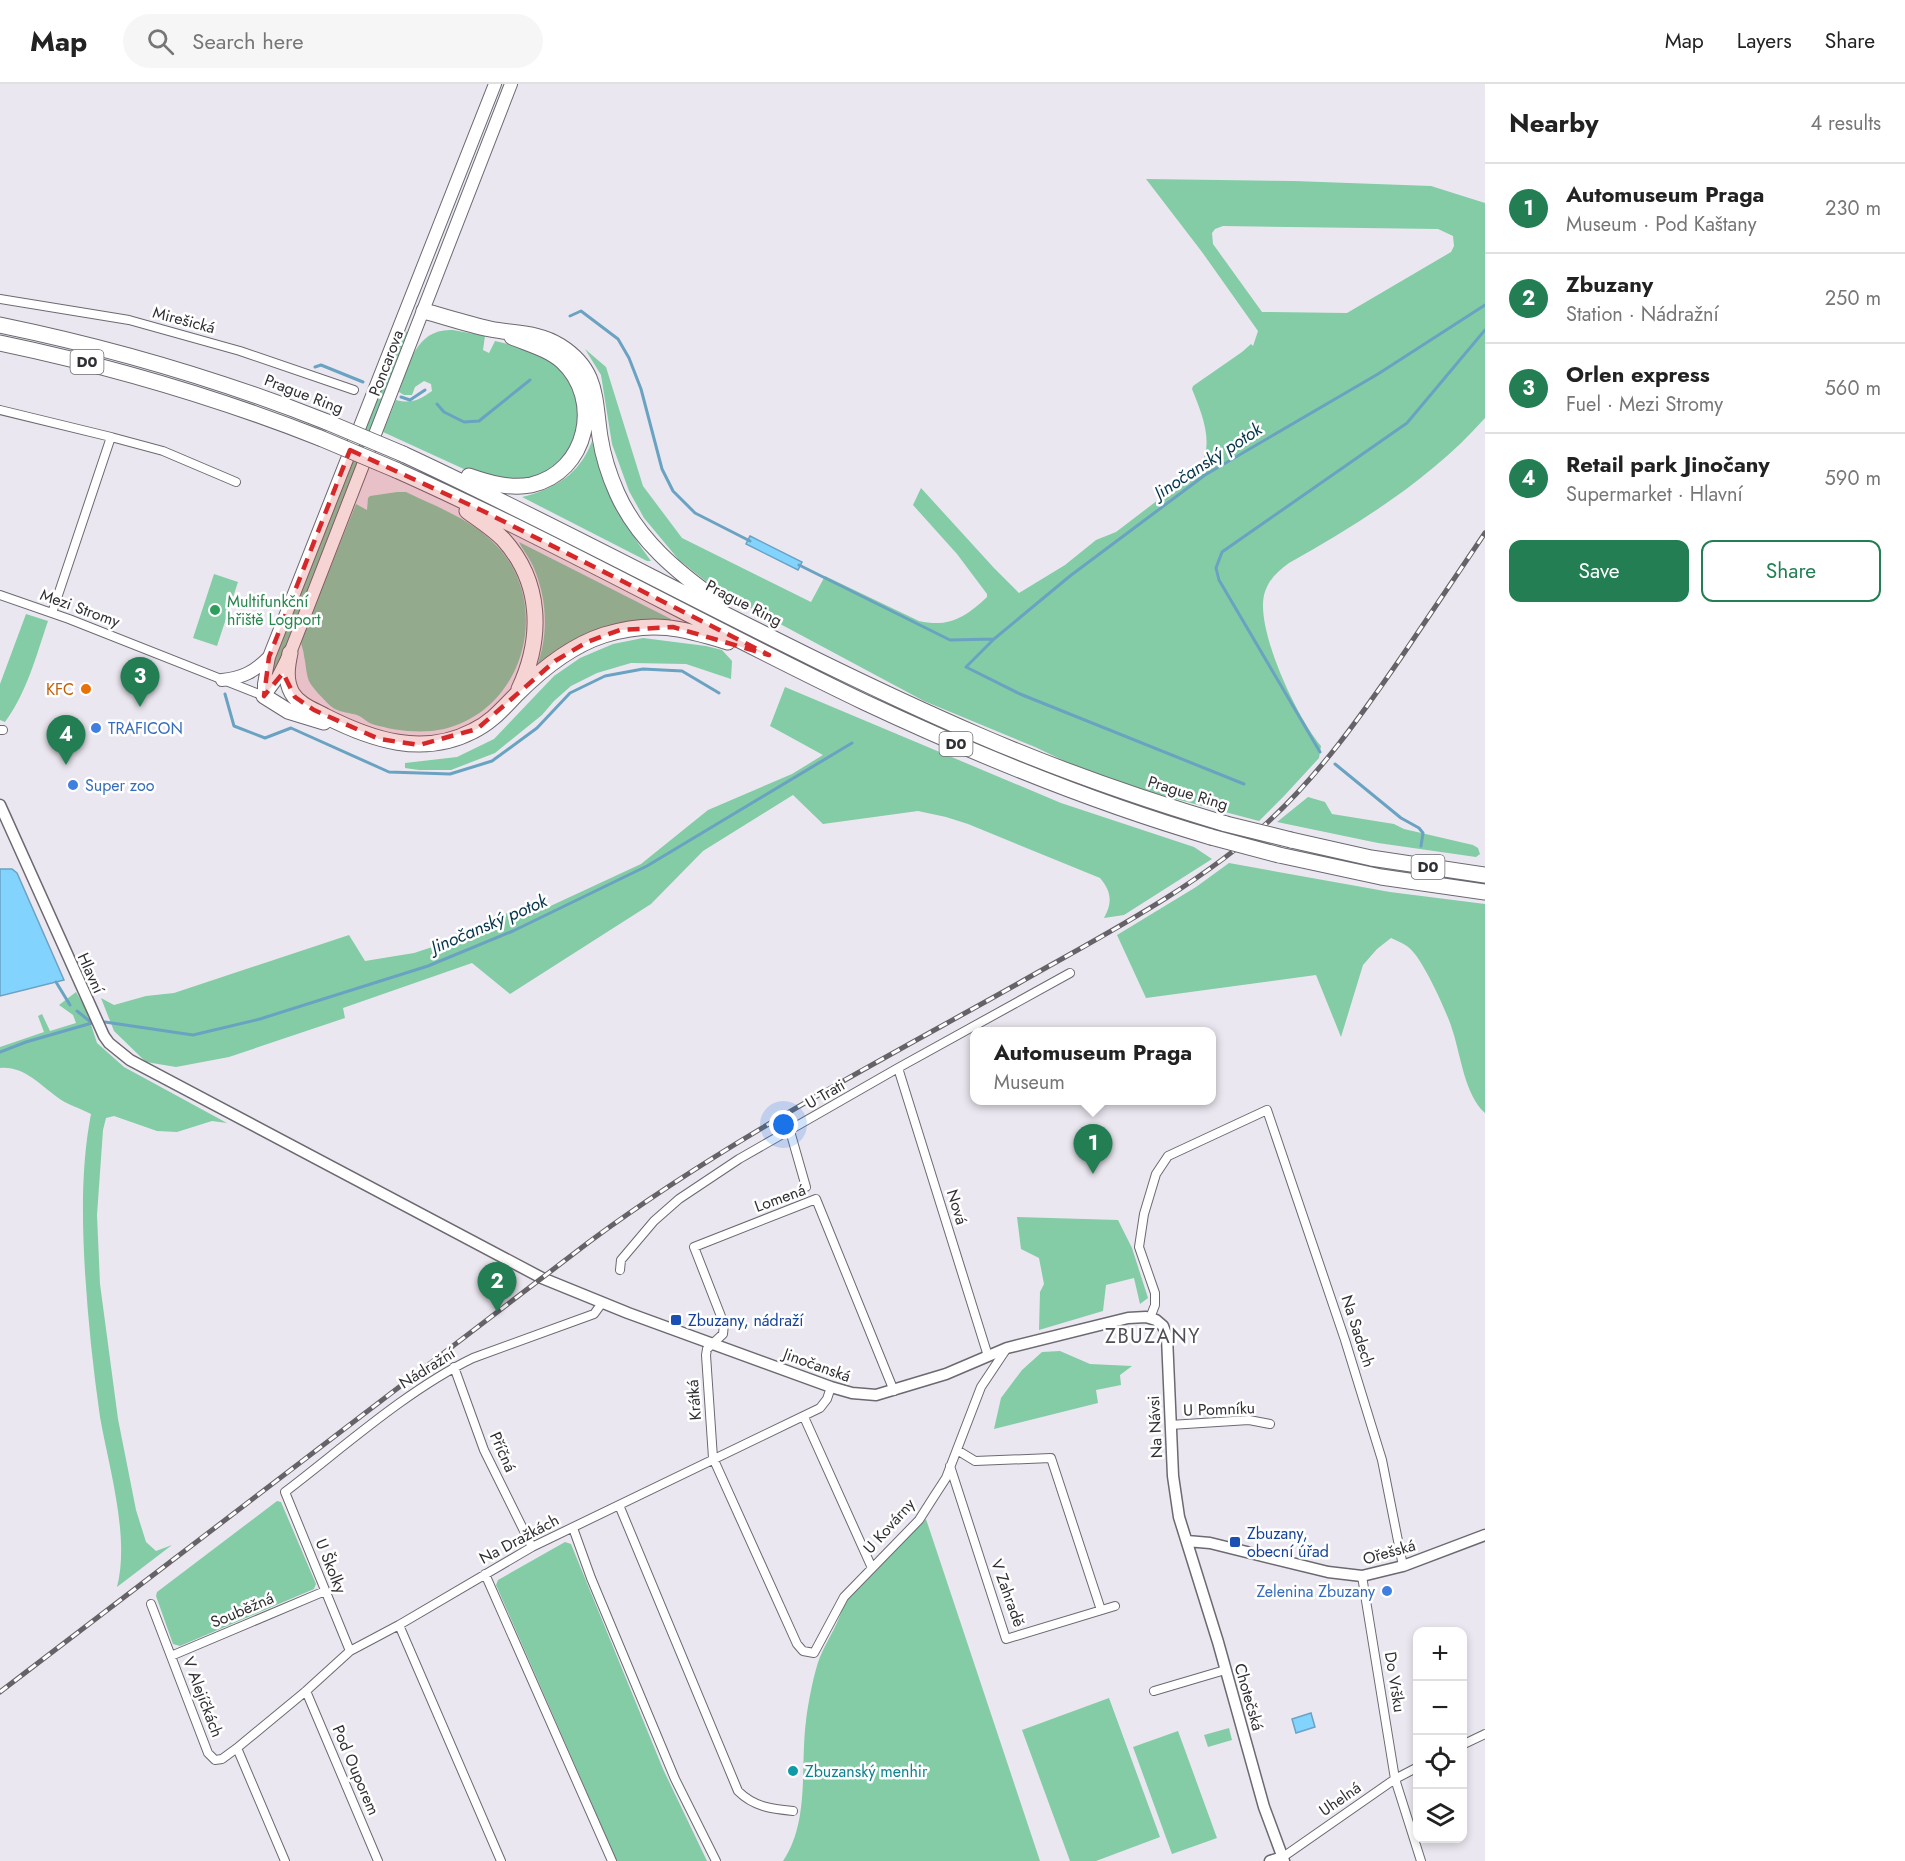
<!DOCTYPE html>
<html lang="en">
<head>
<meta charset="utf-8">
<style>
	body { margin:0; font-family:Jost,sans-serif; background:#f6f6f6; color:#222 }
	.controls { position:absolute; right:18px; bottom:18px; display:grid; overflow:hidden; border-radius:12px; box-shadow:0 3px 9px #0003 }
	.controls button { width:54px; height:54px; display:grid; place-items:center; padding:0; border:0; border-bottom:2px solid #e0e0e0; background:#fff; color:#222; font:30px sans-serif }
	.you { position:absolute; left:784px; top:1041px; width:21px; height:21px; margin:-15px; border:4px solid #fff; border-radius:50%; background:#1a73e8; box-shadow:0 0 0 9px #1a73e833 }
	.badge { display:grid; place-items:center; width:39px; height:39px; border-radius:50%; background:#237e54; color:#fff; font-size:20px; font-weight:700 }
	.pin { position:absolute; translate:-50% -50px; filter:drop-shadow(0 2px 3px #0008) }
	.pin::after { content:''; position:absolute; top:32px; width:21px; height:18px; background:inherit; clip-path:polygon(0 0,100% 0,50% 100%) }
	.popup { position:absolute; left:970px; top:943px; width:246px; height:78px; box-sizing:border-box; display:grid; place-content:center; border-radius:12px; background:#fff; filter:drop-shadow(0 2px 4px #0005); font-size:20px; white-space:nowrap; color:#767676 }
	.popup b { font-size:22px; color:#222 }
	.popup::after { content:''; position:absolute; left:50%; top:100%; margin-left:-12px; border:12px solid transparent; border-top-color:#fff }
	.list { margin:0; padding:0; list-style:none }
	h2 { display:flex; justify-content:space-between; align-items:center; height:78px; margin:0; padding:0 24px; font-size:26px }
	h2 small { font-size:20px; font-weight:400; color:#767676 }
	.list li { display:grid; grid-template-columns:39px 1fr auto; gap:18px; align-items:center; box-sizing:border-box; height:90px; padding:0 24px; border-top:2px solid #e0e0e0 }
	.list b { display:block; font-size:22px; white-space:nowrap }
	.list p { margin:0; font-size:20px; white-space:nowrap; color:#767676 }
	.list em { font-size:20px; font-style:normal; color:#767676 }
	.actions { display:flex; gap:12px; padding:18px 24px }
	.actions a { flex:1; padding:14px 0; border:2px solid #237e54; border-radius:12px; text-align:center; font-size:21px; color:#237e54 }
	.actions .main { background:#237e54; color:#fff }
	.icon { flex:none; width:33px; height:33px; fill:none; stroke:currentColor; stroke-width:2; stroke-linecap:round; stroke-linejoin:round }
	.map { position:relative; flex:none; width:1485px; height:1777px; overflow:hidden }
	header { display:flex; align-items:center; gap:36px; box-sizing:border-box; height:84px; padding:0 30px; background:#fff; border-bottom:2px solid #e0e0e0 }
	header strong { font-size:28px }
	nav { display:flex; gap:33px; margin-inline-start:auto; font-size:21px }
	.search { width:420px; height:54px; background:#f6f6f6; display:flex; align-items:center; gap:15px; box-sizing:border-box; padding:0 21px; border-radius:33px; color:#767676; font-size:22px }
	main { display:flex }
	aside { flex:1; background:#fff }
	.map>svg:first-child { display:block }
	.green { fill:#83cca6; fill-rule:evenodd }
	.water { fill:#83d3ff; stroke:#6aa2c2; stroke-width:1.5 }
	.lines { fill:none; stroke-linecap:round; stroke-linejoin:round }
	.stream { stroke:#6aa2c2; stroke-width:3 }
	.minor-casing { stroke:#6c6971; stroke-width:10 }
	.tertiary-casing { stroke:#6c6971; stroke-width:13 }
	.secondary-casing { stroke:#6c6971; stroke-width:14 }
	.motorway-casing { stroke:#6c6971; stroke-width:17 }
	.minor { stroke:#fff; stroke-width:8 }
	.tertiary { stroke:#fff; stroke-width:10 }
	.secondary { stroke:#fff; stroke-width:12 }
	.motorway { stroke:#fff; stroke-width:15 }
	.rail-casing { stroke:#656368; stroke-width:5 }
	.rail { stroke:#fff; stroke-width:3; stroke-dasharray:9; stroke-linecap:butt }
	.motorway-bridge-casing { stroke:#6c6971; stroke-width:17; stroke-linecap:butt }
	.motorway-bridge { stroke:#fff; stroke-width:15 }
	.marked { fill:#d62828; fill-opacity:0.2; stroke:#d62828; stroke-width:4.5; stroke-dasharray:12 8; stroke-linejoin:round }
	.leisure-dot { fill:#2e9e5b; stroke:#fff; stroke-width:2 }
	.food-dot { fill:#e8710a; stroke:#fff; stroke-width:2 }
	.shop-dot { fill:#3f7fe0; stroke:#fff; stroke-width:2 }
	.transit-dot { fill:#1a4fb4; stroke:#fff; stroke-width:2 }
	.culture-dot { fill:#0f9aa8; stroke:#fff; stroke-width:2 }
	.labels { text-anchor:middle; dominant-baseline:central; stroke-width:5; stroke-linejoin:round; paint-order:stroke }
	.shield { fill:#fff; stroke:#6f6d70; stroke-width:1.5 }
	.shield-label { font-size:15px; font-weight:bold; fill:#312f33 }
	.street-label { font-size:16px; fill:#312f33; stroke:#fff }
	.leisure-label { font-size:16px; fill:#27864d; stroke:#fff; text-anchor:start }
	.food-label { font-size:16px; fill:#c56008; stroke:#fff; text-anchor:end }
	.shop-label { font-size:16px; fill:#366cbe; stroke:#fff; text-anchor:start }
	.transit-label { font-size:16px; fill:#164399; stroke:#fff; text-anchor:start }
	.culture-label { font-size:16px; fill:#0d838f; stroke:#fff; text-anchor:start }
	.water-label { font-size:18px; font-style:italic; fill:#04354b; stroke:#fff }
	.quarter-label { font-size:20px; letter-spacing:1.5px; fill:#524e56; stroke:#fff }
</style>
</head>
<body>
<header>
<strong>Map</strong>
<div class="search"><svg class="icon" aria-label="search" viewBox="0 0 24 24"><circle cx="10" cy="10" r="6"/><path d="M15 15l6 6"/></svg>Search here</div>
<nav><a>Map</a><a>Layers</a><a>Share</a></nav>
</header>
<main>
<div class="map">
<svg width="1485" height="1777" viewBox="0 0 1485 1777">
	<rect width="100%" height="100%" fill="#ebe7f0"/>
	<path class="green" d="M1146 95 1294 97 1431 102 1485 119V334C1431 395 1360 439 1289 479 1277 488 1268 496 1264 511 1256 547 1297 634 1321 662L1319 674 1285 711 1259 737 1104 696 1035 663 924 617 717 506 679 476 644 434 629 407 612 360 601 291 585 265 606 283 643 402 682 454 811 518 825 492 919 537C949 544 966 533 987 513V510L957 470 913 421 921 404 994 484 1019 509 1065 481 1096 456 1116 448 1196 387C1217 364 1202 330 1192 305L1193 302 1242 268 1251 260 1253 262 1258 247 1202 168ZM1223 142 1438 145 1453 152 1454 162 1451 168 1347 229 1262 228 1213 160 1212 149 1215 145Z
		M453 246 485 252 483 266 489 269 495 257 526 264 555 278 577 308 580 340 568 371 554 383 539 392 509 397 466 386 383 348 396 316C412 320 419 316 432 307L431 300 424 297 415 303 412 311H404L399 308C409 280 416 244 453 246Z
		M404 247 409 249 278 583 274 585 272 581Z
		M592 357C603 405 622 438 651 477H647L522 413C555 405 580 390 592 357Z
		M397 408H406C435 422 468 434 492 457 554 515 527 625 444 645 421 650 395 647 372 640 366 638 363 633 357 631 350 629 341 628 335 625 329 622 313 604 310 599 306 592 306 580 304 572 304 567 300 559 301 555 302 544 310 531 315 521 329 488 342 454 356 420L367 426 368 414 370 412Z
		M519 458 671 535 670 538 654 537 537 582C549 549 547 514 533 482 529 473 522 465 519 458Z
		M214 490 238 498 217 562 193 554Z
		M26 530 48 537C36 572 27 608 5 638L0 636V600Z
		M643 554 706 562 722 566 732 577 731 595 686 580 631 579 597 589 571 602 554 617 542 631 495 669 451 686H419L405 684V679L457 673 494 655 554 592 580 574 613 560Z
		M785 603 1061 719 1194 763 1212 775 1124 831 1104 834C1113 818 1111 807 1100 794L968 740 946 733 918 727 823 740 793 711 703 767 651 820 510 910 472 879 343 924 345 934 229 973 176 983 146 978 114 947 101 914 114 921 146 912 174 909 349 851 365 877 414 869 463 853 509 828 544 825 641 780 708 726 792 690 823 671 770 642Z
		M1308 713 1325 718 1332 730 1394 740 1404 745 1473 761 1478 764 1480 770 1476 773 1378 759 1277 738Z
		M1229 779 1390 808 1485 820V1029C1465 1011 1461 973 1453 948 1448 930 1426 883 1414 869 1408 861 1400 858 1391 854L1377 865 1363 881 1341 953 1316 891 1146 914 1117 851 1196 803Z
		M76 908 86 925 97 959 124 983 227 1039 212 1037 177 1048 157 1047 114 1032 106 1034 103 1046 97 1131 100 1200 118 1335 136 1426 146 1458 156 1467 172 1461 117 1503C130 1453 109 1384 100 1333 93 1285 88 1236 85 1188 82 1135 81 1082 91 1030 80 1024 67 1021 57 1013 39 1000 24 982 0 984V963L44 948 38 932 42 930 50 947 76 939 73 931 59 921Z
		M1017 1133 1118 1136 1132 1164 1148 1214 1140 1220 1134 1194 1106 1201 1103 1227 1039 1246 1040 1208 1044 1200 1039 1174 1021 1165Z
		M1060 1267 1090 1280 1132 1282 1120 1291 1121 1301 1096 1306 1098 1319 994 1345 1001 1314 1022 1286 1042 1268Z
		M277 1417 281 1418 316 1500 314 1505 180 1562 173 1560 156 1512 157 1508Z
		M926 1435 1040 1777H783C810 1737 800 1683 806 1637 808 1620 814 1588 820 1573 828 1554 840 1538 844 1518Z
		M565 1458 571 1460 663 1685 707 1777H617L496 1501 498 1496Z
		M1109 1614 1160 1753 1096 1777H1070L1022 1646Z
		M1229 1644 1232 1656 1208 1663 1204 1651Z
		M1178 1647 1217 1754 1172 1770 1133 1663Z"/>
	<path class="water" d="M750 452 802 478 798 486 746 460Z
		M0 785H12L17 789 64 896 0 912Z
		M1311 1629 1315 1643 1296 1649 1292 1635Z"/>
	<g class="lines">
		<path class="stream" d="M570 232 581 227 618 255 629 274 641 305 662 385 673 407 695 429 750 457
			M315 283 321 281 363 298
			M401 313 410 316 425 306
			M437 320 444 328 464 338 479 337 530 296
			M799 481 950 556 994 555
			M225 610 234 642 265 654 291 644 389 688 450 690 492 677 537 644 570 609 605 592 643 585 682 587 719 609
			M1320 668 1219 496 1216 484 1222 468 1407 339 1485 246
			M1335 680 1401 734 1419 744 1423 749 1421 762
			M1244 700 1020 610 966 583 994 555 1070 492 1205 391 1378 290 1485 221
			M56 898 70 921
			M77 927 92 939
			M105 938 193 951 260 935 428 882 513 847 647 782 852 659
			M0 968 26 958 92 939"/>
		<g class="minor-casing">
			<path id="minor" d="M0 215 129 236 240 267 354 306
				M0 326 111 353
				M0 511 69 535 264 612
				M52 529 111 353 163 367 236 398
				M0 646H3
				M898 984 988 1272
				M790 1047 806 1103
				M620 1186 621 1176 654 1137 679 1115 739 1075 898 984 1070 889
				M1150 1234 1155 1221V1209L1139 1163 1144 1130 1156 1090 1168 1072 1267 1026 1345 1256 1382 1376 1403 1482
				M454 1283 484 1366 532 1463
				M894 1307 816 1115 694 1163 724 1240 723 1250 707 1265 706 1271 713 1374 797 1560 803 1567 814 1569 844 1513 919 1436 933 1414 946 1394 981 1303 1007 1264
				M804 1333 872 1484
				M1170 1341 1249 1336 1270 1340
				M957 1366 975 1377 1051 1374 1101 1526
				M950 1382 1006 1555 1115 1522
				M619 1421 738 1707C754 1723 772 1725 793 1727
				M573 1444 591 1494 675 1695 716 1777
				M485 1490 612 1777
				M1362 1492 1395 1695 1421 1777
				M151 1520 208 1669 215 1676 222 1675 237 1664 285 1777
				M399 1541 501 1777
				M350 1567 285 1408C344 1363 407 1306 473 1274L594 1230 602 1219
				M171 1572 325 1507
				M306 1607 378 1777
				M1154 1607 1225 1586
				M1462 1661 1485 1650
				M237 1664 306 1607 350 1567 399 1541 532 1463 820 1324 827 1315 831 1303
				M1283 1773 1395 1695 1418 1683"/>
		</g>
		<g class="tertiary-casing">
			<path id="tertiary" d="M0 721 104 952 109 959 130 976 542 1194 628 1229 831 1303 852 1309 876 1311 946 1290 1007 1264 1128 1234 1146 1233 1156 1236 1163 1242 1167 1253 1173 1392 1179 1433 1218 1558 1264 1723 1284 1777
				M1187 1457 1210 1459 1328 1488 1362 1492 1403 1482 1485 1451
				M1270 1777 1283 1773"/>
		</g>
		<g class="secondary-casing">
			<path id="secondary" d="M222 596C242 594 254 588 268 574
				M264 612 278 593 290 569 511 0
				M264 612V600L269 573 495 0"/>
		</g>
		<g class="motorway-casing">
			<path id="motorway" d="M424 227C446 233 467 240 490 245 514 250 538 248 560 262 598 286 594 314 600 353 603 372 609 391 617 409 638 456 677 488 718 517
				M0 241C112 264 221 296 327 338
				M0 259C110 282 216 313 320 354
				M403 370C597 460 782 566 978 651 1059 686 1142 715 1226 740
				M396 386C555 457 707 543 864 618 977 671 1091 718 1211 753
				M469 392C489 399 510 405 531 401 588 388 603 315 562 277 548 265 529 260 512 253
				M467 427C479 436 492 444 503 455 542 498 543 554 519 605
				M290 569C287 583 285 596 292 609 299 621 314 626 325 632 372 656 423 673 473 647 492 638 503 624 518 609 542 585 570 562 604 551 653 536 682 544 728 558
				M264 612 288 627 324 638
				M1291 756 1371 774 1485 791
				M1279 771 1381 793 1485 808"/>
		</g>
		<use href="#minor" class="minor"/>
		<use href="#tertiary" class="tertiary"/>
		<use href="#secondary" class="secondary"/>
		<use href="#motorway" class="motorway"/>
		<g class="rail-casing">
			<path id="rail" d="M0 1608 589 1158C724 1058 873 981 1019 899 1105 850 1194 805 1268 738 1320 690 1360 633 1400 575 1428 533 1457 491 1485 449"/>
		</g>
		<use href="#rail" class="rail"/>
		<g class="motorway-bridge-casing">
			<path id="motorway-bridge" d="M327 338 403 370
				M320 354 396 386
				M1226 740 1291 756
				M1211 753 1279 771"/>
		</g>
		<use href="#motorway-bridge" class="motorway-bridge"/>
	</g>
	<path class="marked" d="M350 366 483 427 769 571 673 543 620 546 587 558 555 577 477 645 419 661 379 655 314 626 295 613 283 589 264 612 269 573Z"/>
	<circle class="leisure-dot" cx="215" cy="526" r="6"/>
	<circle class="food-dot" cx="86" cy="605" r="6"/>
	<g class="shop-dot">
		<circle cx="96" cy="644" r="6"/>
		<circle cx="73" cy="701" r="6"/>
		<circle cx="1387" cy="1507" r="6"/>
	</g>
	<g class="transit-dot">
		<rect x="670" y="1230" width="12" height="12" rx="3"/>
		<rect x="1229" y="1452" width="12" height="12" rx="3"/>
	</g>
	<circle class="culture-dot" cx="793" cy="1687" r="6"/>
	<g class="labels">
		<g class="shield">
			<rect x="70.5" y="266" width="33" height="24" rx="4.5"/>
			<rect x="939.5" y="648" width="33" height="24" rx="4.5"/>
			<rect x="1411.5" y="771" width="33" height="24" rx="4.5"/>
		</g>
		<g class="shield-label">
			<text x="87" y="278">D0</text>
			<text x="956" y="660">D0</text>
			<text x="1428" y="783">D0</text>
		</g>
		<g class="street-label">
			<text transform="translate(184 236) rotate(15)">Mirešická</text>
			<text transform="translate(386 279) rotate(-69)">Poncarova</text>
			<text transform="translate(304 310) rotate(21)">Prague Ring</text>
			<text transform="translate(744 519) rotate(27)">Prague Ring</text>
			<text transform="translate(80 524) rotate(20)">Mezi Stromy</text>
			<text transform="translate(1188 709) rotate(17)">Prague Ring</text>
			<text transform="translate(91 889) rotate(66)">Hlavní</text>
			<text transform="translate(825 1010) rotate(-30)">U Trati</text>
			<text transform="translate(780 1114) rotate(-20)">Lomená</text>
			<text transform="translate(957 1123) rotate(73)">Nová</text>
			<text transform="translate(1358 1247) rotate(72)">Na Sadech</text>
			<text transform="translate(817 1281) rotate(20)">Jinočanská</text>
			<text transform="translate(427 1284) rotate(-32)">Nádražní</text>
			<text transform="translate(694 1316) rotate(-94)">Krátká</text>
			<text transform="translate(1219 1325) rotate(-2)">U Pomníku</text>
			<text transform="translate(1155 1343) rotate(-93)">Na Návsi</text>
			<text transform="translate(503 1368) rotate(66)">Příčná</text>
			<text transform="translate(889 1442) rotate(-48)">U Kovárny</text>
			<text transform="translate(519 1455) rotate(-28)">Na Dražkách</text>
			<text transform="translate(1389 1468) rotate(-16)">Ořešská</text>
			<text transform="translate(331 1482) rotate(68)">U Školky</text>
			<text transform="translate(1008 1509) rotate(70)">V Zahradě</text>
			<text transform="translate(242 1526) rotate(-23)">Souběžná</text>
			<text transform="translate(1395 1598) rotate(81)">Do Vršku</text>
			<text transform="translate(203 1613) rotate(69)">V Alejíčkách</text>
			<text transform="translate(1249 1613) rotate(74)">Chotečská</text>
			<text transform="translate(356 1686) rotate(67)">Pod Ouporem</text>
			<text transform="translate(1340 1715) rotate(-35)">Uhelná</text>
		</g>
		<g class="leisure-label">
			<text x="227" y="517">Multifunkční<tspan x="227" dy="18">hřiště Logport</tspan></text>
		</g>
		<g class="food-label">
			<text x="74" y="605">KFC</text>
		</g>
		<g class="shop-label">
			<text x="108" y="644">TRAFICON</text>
			<text x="85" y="701">Super zoo</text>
			<text x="1375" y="1507" text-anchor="end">Zelenina Zbuzany</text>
		</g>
		<g class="transit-label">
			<text x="688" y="1236">Zbuzany, nádraží</text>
			<text x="1247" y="1449">Zbuzany,<tspan x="1247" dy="18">obecní úřad</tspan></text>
		</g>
		<g class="culture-label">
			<text x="805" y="1687">Zbuzanský menhir</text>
		</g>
		<g class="water-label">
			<text transform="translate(1208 377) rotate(-33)">Jinočanský potok</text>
			<text transform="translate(489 840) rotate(-23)">Jinočanský potok</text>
		</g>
		<g class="quarter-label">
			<text x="1153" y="1252">ZBUZANY</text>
		</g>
	</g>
</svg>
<div class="controls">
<button>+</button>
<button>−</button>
<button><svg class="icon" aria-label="locate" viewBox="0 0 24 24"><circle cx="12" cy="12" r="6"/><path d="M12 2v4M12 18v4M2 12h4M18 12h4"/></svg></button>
<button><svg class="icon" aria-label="layers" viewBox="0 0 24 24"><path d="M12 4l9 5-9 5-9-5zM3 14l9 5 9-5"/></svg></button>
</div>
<div class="you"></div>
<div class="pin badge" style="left:1093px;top:1090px">1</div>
<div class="popup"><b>Automuseum Praga</b>Museum</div>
<div class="pin badge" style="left:497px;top:1228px">2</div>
<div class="pin badge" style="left:140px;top:623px">3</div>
<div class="pin badge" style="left:66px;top:681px">4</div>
</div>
<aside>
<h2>Nearby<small>4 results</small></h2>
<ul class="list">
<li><span class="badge">1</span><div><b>Automuseum Praga</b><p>Museum · Pod Kaštany</p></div><em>230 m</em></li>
<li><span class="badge">2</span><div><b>Zbuzany</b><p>Station · Nádražní</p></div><em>250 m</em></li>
<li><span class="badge">3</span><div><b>Orlen express</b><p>Fuel · Mezi Stromy</p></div><em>560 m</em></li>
<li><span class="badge">4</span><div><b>Retail park Jinočany</b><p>Supermarket · Hlavní</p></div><em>590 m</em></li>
</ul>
<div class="actions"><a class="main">Save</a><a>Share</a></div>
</aside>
</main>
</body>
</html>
